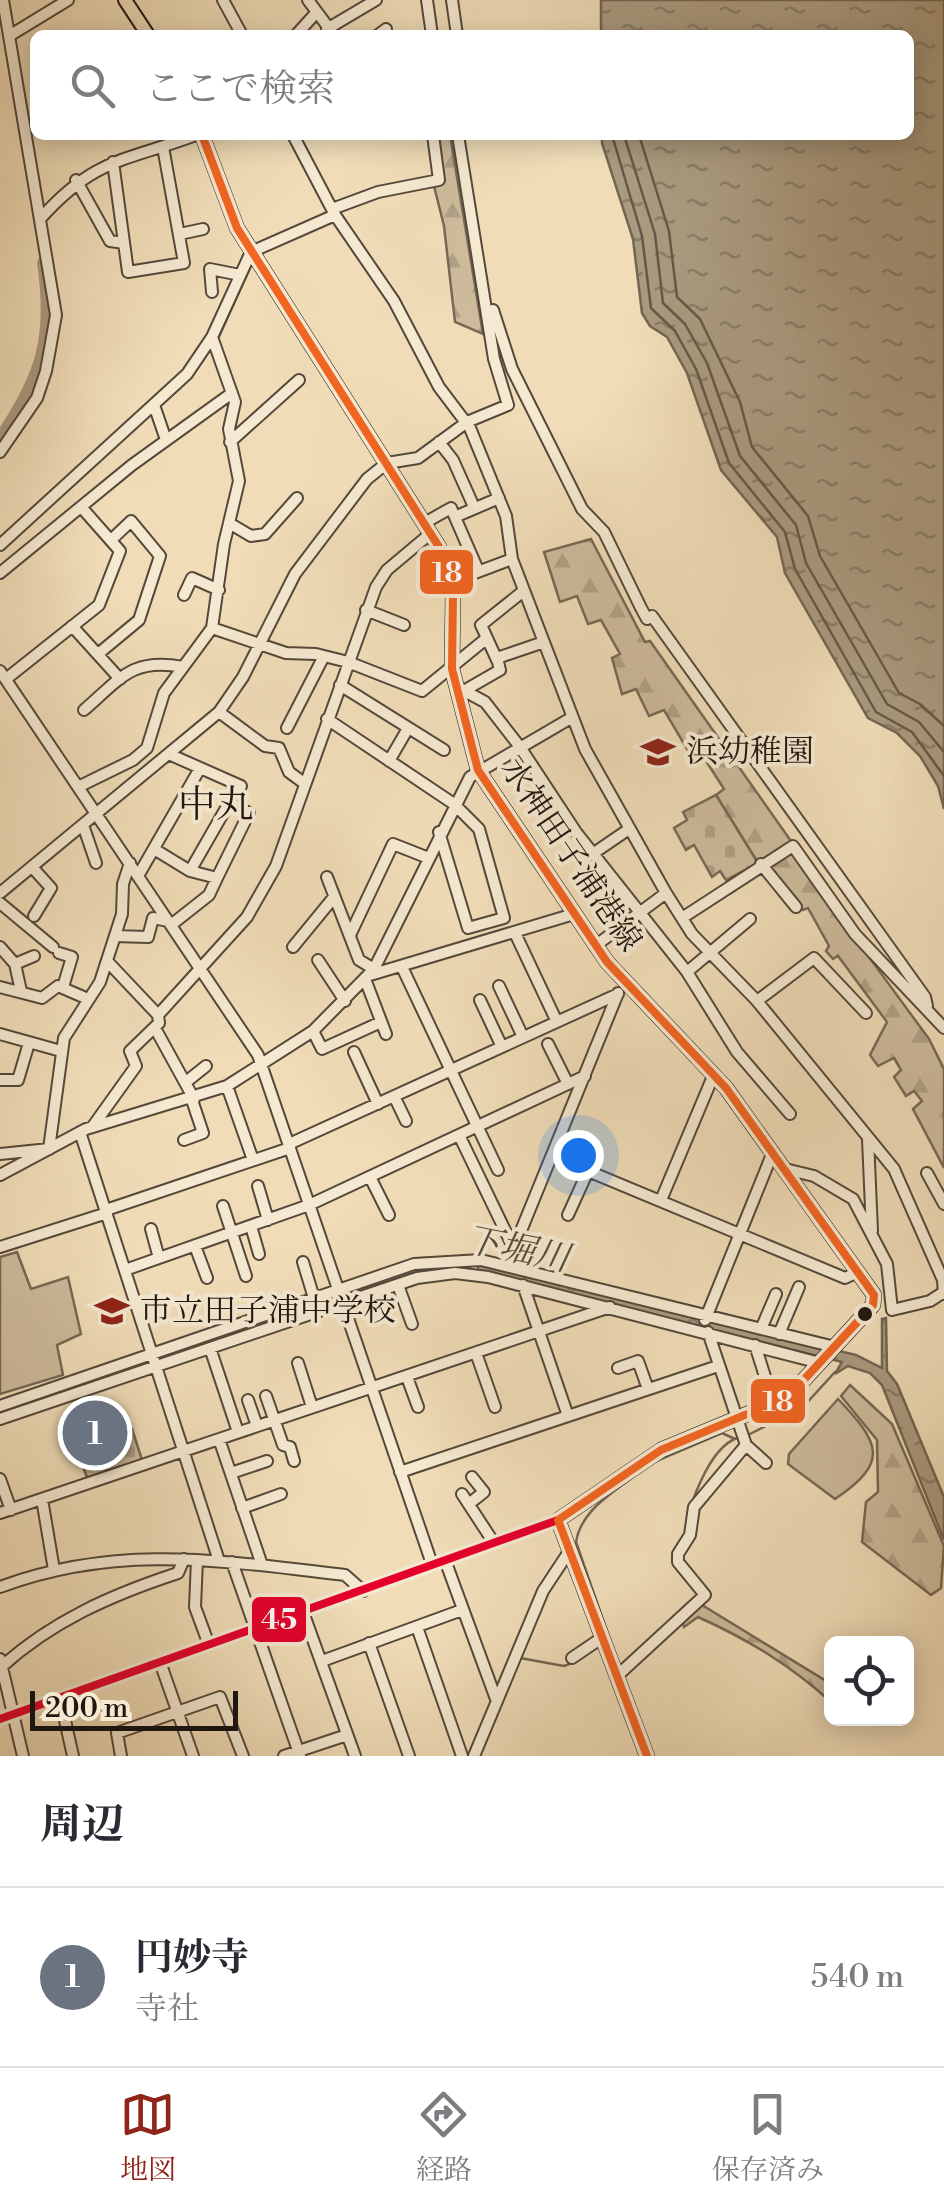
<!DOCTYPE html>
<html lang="ja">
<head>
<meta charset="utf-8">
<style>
	body { margin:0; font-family:"Libre Bodoni","Noto Serif JP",serif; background:#f2f2f3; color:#2b2b33 }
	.controls { position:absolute; right:30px; bottom:30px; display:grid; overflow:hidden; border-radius:15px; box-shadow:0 5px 25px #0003 }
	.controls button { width:90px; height:90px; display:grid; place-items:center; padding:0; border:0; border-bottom:2px solid #e1e1e2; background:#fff; color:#2b2b33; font:50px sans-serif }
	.scale { position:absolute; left:30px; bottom:25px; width:208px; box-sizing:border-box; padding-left:10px; border:5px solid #211711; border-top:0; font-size:28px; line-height:35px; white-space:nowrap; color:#211711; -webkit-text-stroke:8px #f5e9d1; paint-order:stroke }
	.you { position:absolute; left:578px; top:1155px; width:35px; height:35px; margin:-25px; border:8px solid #fff; border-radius:50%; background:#1a73e8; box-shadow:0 0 0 15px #1a73e833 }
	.badge { display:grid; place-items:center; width:65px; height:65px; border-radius:50%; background:#8f2418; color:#fff; font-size:32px; font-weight:700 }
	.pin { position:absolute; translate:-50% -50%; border:5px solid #fff; box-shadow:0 2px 10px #0006 }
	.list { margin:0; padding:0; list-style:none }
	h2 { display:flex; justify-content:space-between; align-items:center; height:130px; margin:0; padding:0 40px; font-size:42px }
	h2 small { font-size:32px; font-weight:400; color:#7c7c81 }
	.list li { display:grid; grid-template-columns:65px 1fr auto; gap:30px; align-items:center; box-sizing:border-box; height:180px; padding:0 40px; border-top:2px solid #e1e1e2 }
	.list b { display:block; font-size:38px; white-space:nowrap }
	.list p { margin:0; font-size:32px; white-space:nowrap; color:#7c7c81 }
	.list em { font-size:32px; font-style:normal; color:#7c7c81 }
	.icon { flex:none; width:55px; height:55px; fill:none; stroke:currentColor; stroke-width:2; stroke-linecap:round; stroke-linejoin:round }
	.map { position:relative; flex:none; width:944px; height:1756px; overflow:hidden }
	.search { position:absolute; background:#fff; box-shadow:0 5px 25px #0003; left:30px; right:30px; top:30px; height:110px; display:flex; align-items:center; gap:25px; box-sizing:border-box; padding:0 35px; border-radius:15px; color:#7c7c81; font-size:38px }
	.sheet { height:310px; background:#fff }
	nav { display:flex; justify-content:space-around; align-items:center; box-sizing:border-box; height:140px; border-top:2px solid #e1e1e2; background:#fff; font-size:28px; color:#7c7c81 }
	nav a { display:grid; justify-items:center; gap:5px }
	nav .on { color:#8f2418 }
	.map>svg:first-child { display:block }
	.green { fill:#cdbb9c; stroke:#776956; stroke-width:2.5 }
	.forest { fill:url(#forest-firs); stroke:#776956; stroke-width:2.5 }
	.cemetery { fill:url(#cemetery-stones); stroke:#776956; stroke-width:2.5 }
	.water { fill:url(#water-ripples); stroke:#736653; stroke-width:2.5 }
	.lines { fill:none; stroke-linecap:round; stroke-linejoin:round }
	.shore { stroke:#665848; stroke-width:2.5 }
	.stream { stroke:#736653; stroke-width:2.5 }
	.river { stroke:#aa9a7f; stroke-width:12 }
	.minor-casing { stroke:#55483b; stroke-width:14 }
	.major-casing { stroke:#211711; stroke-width:16 }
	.minor { stroke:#f5e9d1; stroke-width:10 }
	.major { stroke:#f0ddb8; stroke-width:12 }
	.bus-1-casing { stroke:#f5e9d1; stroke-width:15 }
	.bus-2-casing { stroke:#f5e9d1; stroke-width:15 }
	.bus-1 { stroke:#e4002b; stroke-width:8 }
	.bus-2 { stroke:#f26522; stroke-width:8 }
	.bus-dot { fill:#211711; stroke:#f5e9d1; stroke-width:4 }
	.labels { text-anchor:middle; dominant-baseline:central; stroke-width:8; stroke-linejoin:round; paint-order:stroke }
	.poi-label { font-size:32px; fill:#211711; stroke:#f5e9d1; text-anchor:start }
	.street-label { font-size:32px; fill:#211711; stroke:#f5e9d1 }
	.water-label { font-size:35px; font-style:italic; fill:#584b3d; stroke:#f5e9d1 }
	.quarter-label { font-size:38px; fill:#211711; stroke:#f5e9d1 }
	.line-badge { stroke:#f5e9d1; stroke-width:4 }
	.badge-label { font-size:28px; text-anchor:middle; font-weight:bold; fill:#fff }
</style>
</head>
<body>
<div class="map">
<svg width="944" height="1756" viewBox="0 0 944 1756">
	<defs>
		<pattern id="forest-firs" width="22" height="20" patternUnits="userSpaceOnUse" patternTransform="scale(2.5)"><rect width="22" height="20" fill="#cdbb9c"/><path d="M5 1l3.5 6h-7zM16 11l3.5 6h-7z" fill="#b0a085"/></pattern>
		<pattern id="cemetery-stones" width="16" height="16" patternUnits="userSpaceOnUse" patternTransform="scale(2.5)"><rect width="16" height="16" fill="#cdbb9c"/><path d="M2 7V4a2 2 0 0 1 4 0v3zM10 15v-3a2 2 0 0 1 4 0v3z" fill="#b0a085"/></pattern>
		<pattern id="water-ripples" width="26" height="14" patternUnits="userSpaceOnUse" patternTransform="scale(2.5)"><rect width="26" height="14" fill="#aa9a7f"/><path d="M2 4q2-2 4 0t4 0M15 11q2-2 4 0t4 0" fill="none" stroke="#8a7d67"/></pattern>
	</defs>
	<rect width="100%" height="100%" fill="#f0ddb8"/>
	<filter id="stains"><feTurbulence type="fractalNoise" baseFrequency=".002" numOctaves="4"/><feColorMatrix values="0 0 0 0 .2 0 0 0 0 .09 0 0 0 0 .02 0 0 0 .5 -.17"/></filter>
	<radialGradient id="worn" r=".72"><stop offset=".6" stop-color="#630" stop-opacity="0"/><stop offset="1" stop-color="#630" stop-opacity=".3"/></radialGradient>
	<path class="green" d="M17 1252 31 1289 68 1277 81 1334 57 1345 63 1375 0 1394V1257Z
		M838 1399C880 1443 890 1462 835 1499L788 1464 789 1454Z"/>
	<path class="forest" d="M435 135H450L483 334 455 322 444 226 433 182 439 157Z
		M591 539 645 642 650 641 791 841 787 845 929 1039 944 1069V1168L913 1109 922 1101 914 1091 906 1096 894 1077 901 1070 894 1058 878 1066 870 1055 887 1022 838 956 833 959 826 951 829 946 808 908 803 910 762 861 758 863 716 795 724 789 699 750 690 754 664 710 649 716 636 689 622 694 612 658 620 654 601 620 588 624 577 596 560 602 544 552Z
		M850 1385 892 1424 944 1546 941 1588 931 1595 862 1542 866 1502 878 1492 877 1440 841 1396Z
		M702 1605 831 1684V1702C790 1665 749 1640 698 1617L684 1627 682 1620Z"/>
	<path class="cemetery" d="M716 795 758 863 726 880 720 871 712 877 694 845 686 850 674 828 687 820 683 812Z
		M132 1429 143 1463 88 1480 76 1448 118 1440 117 1432Z"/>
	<path class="water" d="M601 0H944V809L938 786 920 756 897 733 868 718 785 573 777 537 721 470 687 373 667 337 650 326 642 313 633 239 602 143V135H909V35H601Z
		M478 1265 856 1355 882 1368V1319L886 1318 887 1371 897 1384 944 1497V1540L882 1385 870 1373 848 1366 835 1374 842 1362 478 1271Z"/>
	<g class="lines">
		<path class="shore" d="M612 135 642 236 651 308 675 331 696 369 729 463 785 532 795 569 876 712 912 732 944 776
			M624 135 655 234 663 303 685 324 707 363 740 456 796 525 806 563 887 704 919 722 944 752
			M639 135 669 231 677 297 700 319 740 402 752 447 808 516 820 556 899 693 920 704 944 726"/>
		<path class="stream" d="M217 341 249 270
			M748 1435 803 1407 835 1372
			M654 1462 722 1433 735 1439
			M685 1534C688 1506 709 1448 737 1438
			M27 1640 45 1627
			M610 1640 576 1542C581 1510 612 1494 635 1475
			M520 1658 564 1666 575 1662"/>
		<path class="river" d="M0 438C42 376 54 338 43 263
			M0 1412 437 1266"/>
		<g class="minor-casing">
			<path id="minor" d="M223 0 242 35
				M308 0 334 35
				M427 0 432 35
				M452 0 457 35
				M327 29 376 0
				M296 35 315 14
				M378 35 386 29
				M9 36 68 0
				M293 135 335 215 394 301 439 387 470 428 506 516 512 559 451 582
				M113 162 128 272 184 263 163 147
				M76 180 110 241 124 243
				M332 209 378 192 439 180 433 135
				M40 219C96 157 123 162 196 135
				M180 234 203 229
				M212 292 210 269 240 275
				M493 310 512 369 582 509 604 532 641 608 647 619 652 616 925 997 927 1006
				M154 405 166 440
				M230 442 299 380
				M439 442 453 460 474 507
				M0 452 37 398 46 371 56 315 3 0
				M457 516 499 498
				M428 521 451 508 478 570
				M229 523 251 536 265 534 297 498
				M0 545 187 374 212 337 251 252 335 215
				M512 559 585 749 666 893 692 934 757 1001 894 1169 943 1280 944 1294
				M0 573 132 465 232 393
				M184 595 192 578 219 590
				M366 610 404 625
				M72 626 120 679
				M212 628 286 653 316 654 348 662 422 691 487 638
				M98 654 139 620 160 556 131 521 111 540
				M497 660 481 625 521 593
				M0 671 258 1055 432 1564
				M6 679 99 605 120 551 82 508
				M340 685 444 750
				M459 688 485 702 520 747 576 832 687 972 737 1052 790 1114
				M467 689 500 670 497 658 541 643
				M84 710C120 679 132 657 183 667
				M219 712 265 746 279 748 289 772 304 783
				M327 719 454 804 479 829 504 918 468 928 439 832
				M287 728 324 656
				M389 761 407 730
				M78 787 133 760 147 748 164 693 212 628 224 544 239 481 229 429 235 402 212 337
				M83 825 96 863
				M154 849 190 871 217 878 249 813 229 803 241 786 171 755
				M594 853 629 829
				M761 864 796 907
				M32 867 51 888 34 916
				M190 871 229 803
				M138 876 199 770
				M327 877 359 960 374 969
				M0 893 219 712 243 677 295 574 367 479 387 463 418 458 467 422 508 405 494 359 458 135
				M0 903 53 947
				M682 918 793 846 855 934 944 1028
				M171 925 209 895 217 878
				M515 933 557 1022
				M350 935 393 844 426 857
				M115 936 148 937 153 918 168 921
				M595 946 666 893
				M0 947 15 964 21 991
				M293 947 334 897
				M59 953 72 957 63 987
				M318 960 345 1001
				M15 964 34 956
				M402 967 498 1170
				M687 972 750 919
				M370 975 574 914
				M365 979 386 1034
				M499 986 523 1037
				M0 987 42 998 58 986 88 999
				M480 1000 502 1047
				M757 1001 814 958 866 1013
				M158 1015 247 917 276 866 376 587 387 570 431 533
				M155 1028 194 1099
				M313 1031 322 1049 381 1022
				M0 1034 61 1051
				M548 1044 568 1084
				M354 1052 378 1104
				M0 1080H18L29 1043
				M186 1082 206 1066
				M227 1086 253 1160
				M394 1096 406 1121
				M93 1126 136 1066 130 1051 159 1023 158 1015 107 961
				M80 1132 219 1561
				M459 1135 514 1249
				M868 1139 872 1231
				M184 1140 203 1133 192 1100
				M289 1144 618 994
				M0 1154 49 1149 64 1038 100 982 122 914 123 884 130 863
				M552 1156 845 1278 858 1272
				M785 1169 814 1176 853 1199 887 1264 892 1310 930 1301 944 1292
				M927 1173 944 1204
				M0 1175 86 1129 227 1086 313 1031 374 969 470 777 571 718
				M370 1177 389 1215
				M258 1186 268 1220
				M661 1200 714 1074
				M223 1206 246 1276
				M106 1210 290 1148
				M568 1215 588 1171
				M251 1226 259 1254
				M151 1229 159 1258
				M195 1246 207 1278
				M0 1247 107 1213
				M303 1262 314 1298
				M507 1265 618 993
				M125 1270 309 1205 585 1076
				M398 1285 412 1324
				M523 1285 568 1416
				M705 1320 773 1152
				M761 1329 776 1294
				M779 1334 799 1287
				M755 1345 774 1405
				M210 1348 238 1432
				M476 1353 495 1407
				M298 1363 312 1407
				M618 1368 638 1361 648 1389
				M407 1377 418 1407
				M266 1396 283 1445 290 1447 294 1461
				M248 1400 257 1426
				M0 1406 414 1264 481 1260 835 1347
				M0 1419 417 1278 455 1273 488 1277 820 1363
				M219 1439 262 1565
				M746 1445 766 1463
				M400 1472 718 1366
				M231 1473 267 1461
				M0 1479 11 1510
				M462 1494 494 1543
				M42 1499 54 1570
				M470 1503 484 1492 472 1477
				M242 1508 281 1494
				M0 1513 610 1307
				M197 1560 195 1607 209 1645
				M445 1560 496 1699
				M232 1562 300 1756
				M0 1587C118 1543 223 1561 345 1575L363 1591
				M303 1612 355 1756
				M417 1627 462 1756
				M369 1643 409 1756
				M572 1658 603 1637
				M0 1659 23 1756
				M322 1661 462 1610
				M160 1662 193 1756
				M0 1668C52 1621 111 1595 178 1573L184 1559
				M617 1676 705 1595 678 1562V1554L690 1535 694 1507 746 1445 708 1332
				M60 1698 73 1756
				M0 1719 558 1520
				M121 1756 117 1733 220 1697 243 1756
				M284 1756 347 1735
				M474 1756 543 1591 570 1550"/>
		</g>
		<g class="major-casing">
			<path id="major" d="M125 0 148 35
				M202 135 237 228 439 547 453 593 452 669 478 770 607 962 726 1088 874 1295 873 1305 788 1397 661 1450 558 1520 647 1756"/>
		</g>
		<use href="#minor" class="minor"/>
		<use href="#major" class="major"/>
		<g class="bus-1-casing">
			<path id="bus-1" d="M0 1719 558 1520"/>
		</g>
		<g class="bus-2-casing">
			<path id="bus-2" d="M202 135 237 228 439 547 453 593 452 669 478 770 607 962 726 1088 874 1295 873 1305 788 1397 661 1450 558 1520 647 1756"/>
		</g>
		<use href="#bus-1" class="bus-1"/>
		<use href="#bus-2" class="bus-2"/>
	</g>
	<defs>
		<g id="school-bare" transform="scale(2.7)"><path d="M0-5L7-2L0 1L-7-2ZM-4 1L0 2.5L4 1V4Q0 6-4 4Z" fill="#8f2418" stroke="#f5e9d1" stroke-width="2.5" paint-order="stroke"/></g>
	</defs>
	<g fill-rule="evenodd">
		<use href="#school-bare" x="658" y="752"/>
		<use href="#school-bare" x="112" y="1311"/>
	</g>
	<circle class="bus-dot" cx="865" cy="1314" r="9"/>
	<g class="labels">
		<g class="poi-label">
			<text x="686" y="752">浜幼稚園</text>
			<text x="140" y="1311">市立田子浦中学校</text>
		</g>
		<g class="street-label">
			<text transform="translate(571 855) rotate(56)">水神田子浦港線</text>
		</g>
		<g class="water-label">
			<text transform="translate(517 1250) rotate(11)">下堀川</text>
		</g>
		<g class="quarter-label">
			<text x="216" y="805">中丸</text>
		</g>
	</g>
	<g class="line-badge">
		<rect x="418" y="548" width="57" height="48" rx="10" fill="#f26522"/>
		<rect x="749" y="1377" width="58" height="48" rx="10" fill="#f26522"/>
		<rect x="250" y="1595" width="58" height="49" rx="10" fill="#e4002b"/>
	</g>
	<g class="badge-label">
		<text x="447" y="582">18</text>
		<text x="778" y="1411">18</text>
		<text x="279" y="1629">45</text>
	</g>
	<rect width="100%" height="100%" filter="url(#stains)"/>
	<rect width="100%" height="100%" fill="url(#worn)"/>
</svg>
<div class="controls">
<button><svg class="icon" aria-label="locate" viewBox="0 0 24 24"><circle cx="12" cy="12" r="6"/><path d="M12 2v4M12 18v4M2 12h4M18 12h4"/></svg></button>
</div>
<div class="scale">200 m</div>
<div class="you"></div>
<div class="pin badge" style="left:95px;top:1433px;background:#6b7280">1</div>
<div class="search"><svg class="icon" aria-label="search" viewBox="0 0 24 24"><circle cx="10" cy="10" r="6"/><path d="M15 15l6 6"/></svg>ここで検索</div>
</div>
<section class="sheet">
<h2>周辺<small></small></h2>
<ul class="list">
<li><span class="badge" style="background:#6b7280">1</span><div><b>円妙寺</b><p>寺社</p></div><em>540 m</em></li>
</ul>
</section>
<nav>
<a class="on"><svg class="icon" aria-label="map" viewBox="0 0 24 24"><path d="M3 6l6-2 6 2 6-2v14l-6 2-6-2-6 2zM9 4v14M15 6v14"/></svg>地図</a>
<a><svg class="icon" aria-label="directions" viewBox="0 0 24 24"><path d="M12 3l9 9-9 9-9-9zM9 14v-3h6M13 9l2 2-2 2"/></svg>経路</a>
<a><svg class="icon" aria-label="saved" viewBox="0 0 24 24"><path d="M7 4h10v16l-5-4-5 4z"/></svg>保存済み</a>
</nav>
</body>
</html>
